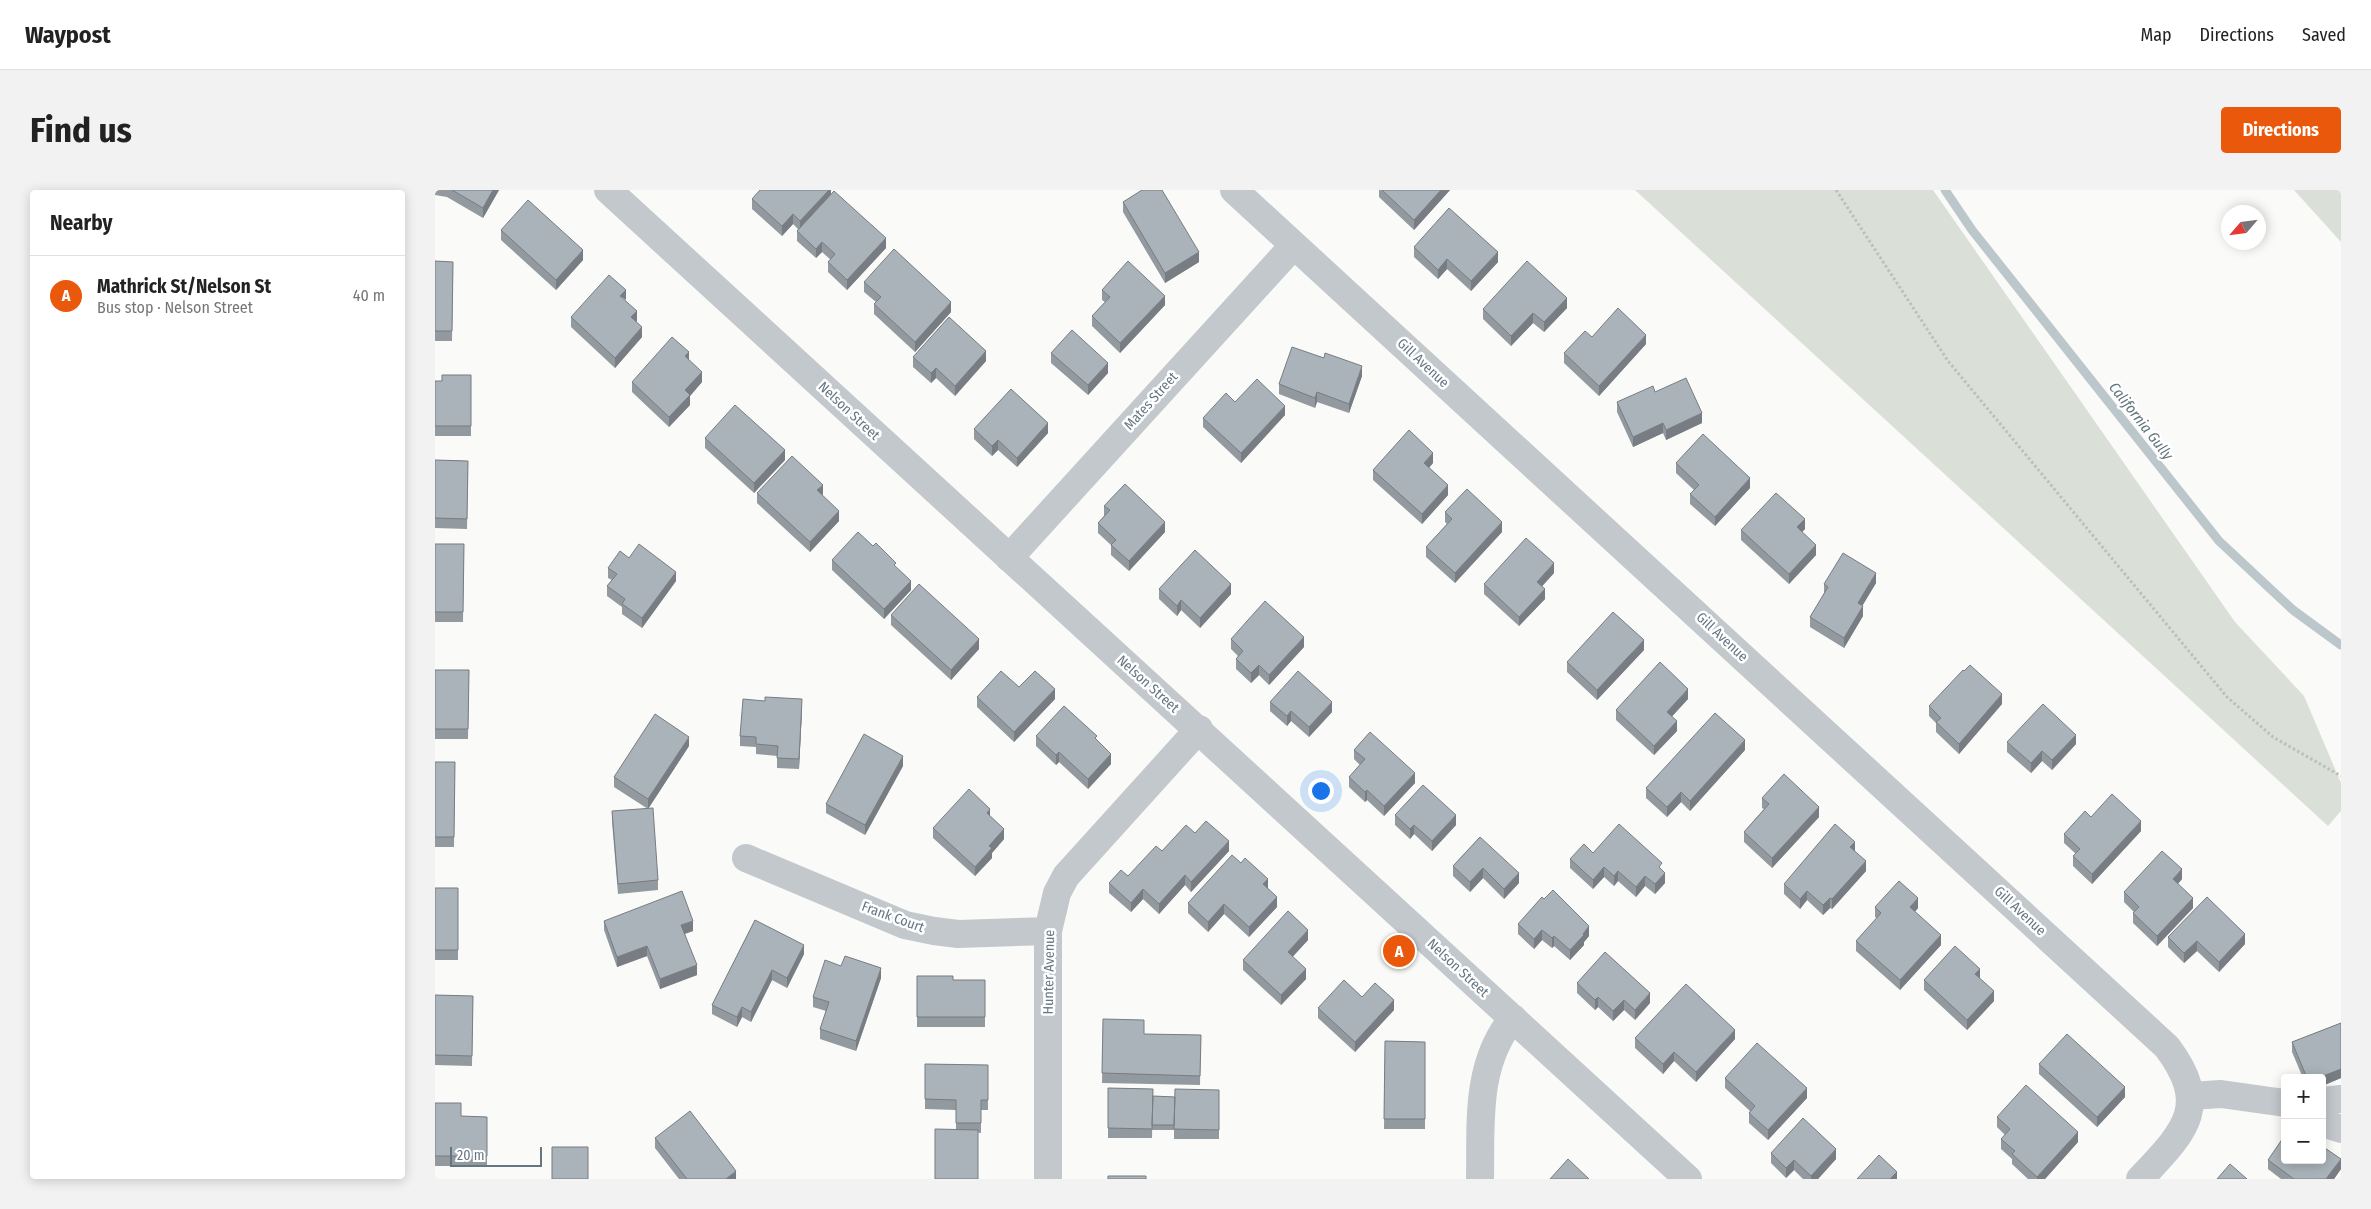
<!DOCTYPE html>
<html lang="en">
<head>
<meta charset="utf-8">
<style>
	body { margin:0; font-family:"Fira Sans Condensed",sans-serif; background:#f2f2f2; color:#222 }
	.controls { position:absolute; right:15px; bottom:15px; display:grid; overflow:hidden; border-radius:5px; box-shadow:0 2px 12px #0003 }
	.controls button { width:45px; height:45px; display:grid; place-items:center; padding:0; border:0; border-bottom:1px solid #e0e0e0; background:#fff; color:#222; font:25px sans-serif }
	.compass { position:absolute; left:1786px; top:15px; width:45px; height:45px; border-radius:50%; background:#fff; box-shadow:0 2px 12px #0003; rotate:242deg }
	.scale { position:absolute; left:15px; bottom:12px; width:92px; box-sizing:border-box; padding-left:5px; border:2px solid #657683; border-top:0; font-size:14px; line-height:18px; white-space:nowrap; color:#657683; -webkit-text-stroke:4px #fff; paint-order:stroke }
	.you { position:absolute; left:885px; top:600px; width:18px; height:18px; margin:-12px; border:4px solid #fff; border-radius:50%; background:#1a73e8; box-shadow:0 0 0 8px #1a73e833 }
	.badge { display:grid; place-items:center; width:32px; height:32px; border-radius:50%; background:#ea580c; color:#fff; font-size:16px; font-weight:700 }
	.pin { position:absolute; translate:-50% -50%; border:2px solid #fff; box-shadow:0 1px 5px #0006 }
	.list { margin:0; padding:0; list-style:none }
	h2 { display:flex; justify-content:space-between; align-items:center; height:65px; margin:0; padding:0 20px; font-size:21px }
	h2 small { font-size:16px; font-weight:400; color:#767676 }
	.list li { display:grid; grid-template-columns:32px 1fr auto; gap:15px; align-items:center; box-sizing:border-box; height:80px; padding:0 20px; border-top:1px solid #e0e0e0 }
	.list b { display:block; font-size:19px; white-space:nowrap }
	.list p { margin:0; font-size:16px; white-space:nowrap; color:#767676 }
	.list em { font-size:16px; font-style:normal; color:#767676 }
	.map { position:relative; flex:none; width:1906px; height:989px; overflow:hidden; border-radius:5px }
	header { display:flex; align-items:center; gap:30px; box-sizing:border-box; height:70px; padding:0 25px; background:#fff; border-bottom:1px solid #e0e0e0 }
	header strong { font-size:24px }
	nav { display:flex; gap:28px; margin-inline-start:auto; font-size:18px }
	.intro { display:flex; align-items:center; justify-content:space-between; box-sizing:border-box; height:120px; padding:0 30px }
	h1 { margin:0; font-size:35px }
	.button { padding:12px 22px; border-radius:5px; background:#ea580c; color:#fff; font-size:18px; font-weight:700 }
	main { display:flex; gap:30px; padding:0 30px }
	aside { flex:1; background:#fff; border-radius:5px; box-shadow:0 2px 12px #0003 }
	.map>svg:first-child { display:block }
	.green { fill:#dadfd7 }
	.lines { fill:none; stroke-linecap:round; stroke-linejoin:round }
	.stream { stroke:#bbc7cb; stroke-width:9 }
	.path { stroke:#bbbfc2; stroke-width:3; stroke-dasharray:2.5 2.5; stroke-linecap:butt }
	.minor { stroke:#c3c8cc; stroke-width:28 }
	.wall { fill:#929a9f }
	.shaded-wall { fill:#777d82 }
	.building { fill:#aab3b9; stroke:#777d82 }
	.labels { text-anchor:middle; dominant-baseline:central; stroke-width:5; stroke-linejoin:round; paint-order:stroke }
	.street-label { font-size:14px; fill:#657683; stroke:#fff }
	.water-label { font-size:15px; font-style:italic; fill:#60757c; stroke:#fff }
</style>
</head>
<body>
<header>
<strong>Waypost</strong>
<nav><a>Map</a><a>Directions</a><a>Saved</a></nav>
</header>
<div class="intro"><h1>Find us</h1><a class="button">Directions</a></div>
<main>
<aside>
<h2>Nearby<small></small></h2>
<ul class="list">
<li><span class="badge">A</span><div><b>Mathrick St/Nelson St</b><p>Bus stop · Nelson Street</p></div><em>40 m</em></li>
</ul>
</aside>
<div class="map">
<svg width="1906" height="989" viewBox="0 0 1906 989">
	<rect width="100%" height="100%" fill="#fafaf8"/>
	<path class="green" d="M1200 0H1498L1800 432 1869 506 1906 593V621L1893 636Z
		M1859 0H1906V52Z"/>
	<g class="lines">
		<path class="stream" d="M1510 0 1537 40 1784 351 1858 420 1906 455"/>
		<path class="path" d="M1401 0 1513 171 1792 507 1838 547 1906 586"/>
		<path class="minor" d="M173 0 1253 989
			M799 0 1732 857C1777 917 1749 942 1705 989
			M574 368 859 55
			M311 668 470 735 499 741 523 744 613 741
			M1756 906 1786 904 1850 913
			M1887 911 1906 909
			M1887 933 1906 939
			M613 989V741L622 703 631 686 764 539
			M1045 989C1046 933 1040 874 1078 828"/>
	</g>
	<path class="wall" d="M0 0H64L48 28 12 7 0 5Z
		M396 0V4L451 58 412 100 393 82V72L396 70 387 62 381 68 362 51V41L363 39 358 34 347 46 317 19V9Z
		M944 0H1015L979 40 944 7Z
		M688 12 764 72 730 93 688 22Z
		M66 40 148 70 121 100 66 50Z
		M979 57 1063 72 1036 101 1012 79 1003 89 979 67Z
		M0 71 18 72 17 151H0Z
		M429 92 516 122 480 162 439 124V114L441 112 429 102Z
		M667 100 730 115 685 163 657 136V126L670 112 667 110Z
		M190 110 202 131H201L207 147 180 178 136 137V127Z
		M1132 118 1109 142 1098 133 1076 156 1048 129V119Z
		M1157 147 1211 154 1164 206 1129 173V163Z
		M616 163 673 183 653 205 616 173Z
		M478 167 551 171 520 206 501 188 496 193 478 177Z
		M254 170 267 192 255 206V215L234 237 197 202V192Z
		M36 185V246H0V191H7Z
		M927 186 914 223 882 212 880 218 844 204V194Z
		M1220 202 1267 233 1231 250 1228 243 1198 257 1182 222V212Z
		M800 212 850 225 806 273 768 237V228Z
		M539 239 613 243 582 277 563 260 557 266 539 249Z
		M270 248 350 270 319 303 270 258Z
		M0 270 33 271 32 339 0 338Z
		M998 273 994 278 1013 305 987 334 938 290V280Z
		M1241 273 1315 298 1280 336 1255 314V304L1259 300 1241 283Z
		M322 303 388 304 387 305 404 331 375 362 322 313Z
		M669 316 730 342 694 381 676 365V355L663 343V333L669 326Z
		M1010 322 1067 342 1020 393 991 367V357L1012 334 1010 332Z
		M1370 339 1367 342 1381 365 1354 394 1306 350V340Z
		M0 354H29L28 432H0Z
		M194 368 241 391 207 438 187 424V417L172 406V396L177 390 173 388V378Z
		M397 370 461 378 476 400 449 429 397 380Z
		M1119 383 1107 396 1110 409 1084 436 1049 404V394Z
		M1441 393 1427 416 1428 426 1409 458 1375 437V427L1389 404V394Z
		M724 399 796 404 765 438 746 420 742 426 724 409Z
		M456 425 544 459 516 490 456 435Z
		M796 449 869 457 834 495 824 485 816 493 801 479V469L803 466 796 459Z
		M1209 460 1162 510 1132 482V472Z
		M0 480H34L33 549H0Z
		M584 497 620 509 579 552 542 517V507Z
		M1253 509 1237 526 1242 541 1219 565 1181 530V520Z
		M835 512 897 522 874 547 856 531 852 536 835 521Z
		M1567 514 1524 564 1501 542V533L1494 526V516Z
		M367 519 364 579 342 578V566L321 564V557L305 556V546Z
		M601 546 662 550 676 574 653 599 624 572 621 575 601 556Z
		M1572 552 1641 554 1617 580 1607 571 1596 583 1572 562Z
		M254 556 213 619 223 690V700L183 704 177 631V621L213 619 179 597V587Z
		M919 560 980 593 949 626 932 610 930 612 914 597V587L925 575 919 569Z
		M1310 560 1255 621 1246 612 1232 627 1211 608V598Z
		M0 572H20L19 657H0Z
		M468 576 430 645 391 623V614Z
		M1327 608 1384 627 1337 678 1309 652V642L1329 619 1327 618Z
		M960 625 1021 635 997 661 979 644 975 649 960 635Z
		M555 626 569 649 557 663V668L540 686 498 648V638Z
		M1656 627 1706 641 1657 694 1638 676V666L1641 664 1629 653V644Z
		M760 643 794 661 756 702 750 695 724 724 708 709 696 722 674 703V693L693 686 727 661Z
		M1045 647 1084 693 1069 709 1048 688 1035 702 1018 686V676Z
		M1420 661 1431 681 1397 719 1395 718 1388 725 1372 710 1365 719 1349 704V694Z
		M1158 663 1227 680 1230 693 1220 704 1210 696 1201 707 1183 691 1179 696 1169 687 1158 699 1135 678V669Z
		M1747 689 1743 694 1758 718 1722 756 1698 733V723L1699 722 1689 712V702Z
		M0 698H23V770H0Z
		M833 698 842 717 814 747 789 724 773 742 753 723V713Z
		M1440 717 1483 718 1480 722 1506 755 1465 800 1421 761V751L1442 728 1440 727Z
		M320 730 369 764 352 798 337 790 316 832 307 827 302 837 277 824V815Z
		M169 731 258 741 250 744 262 785 225 799 212 766 182 777 169 740Z
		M1083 734 1154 746 1149 752V755L1135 770 1119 756 1117 758 1107 750 1099 759 1083 744Z
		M1733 747 1810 754 1784 782 1762 761 1749 773 1733 757Z
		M873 750 857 767 871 789 846 815 808 780V770Z
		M482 786 518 790H550V837H482Z
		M446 788 421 861 385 849V839L391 821 378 817V807Z
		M1545 789 1559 811 1532 840 1489 800V790Z
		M1142 793 1215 813 1200 830 1189 820 1178 831 1163 817 1160 820 1142 803Z
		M0 805 38 806 37 876 0 875Z
		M927 807 959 820 920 862 883 828V818Z
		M668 829 709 844 766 845 765 895 667 893Z
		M1906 833V888L1887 896V888H1868L1857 862V852Z
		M1200 848 1300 849 1261 892 1239 871 1228 884 1200 858Z
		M950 851 990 852V939H949Z
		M490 874 553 875V920H546V943L521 940V920L490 919Z
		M1604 874 1690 907 1662 937 1604 884Z
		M1290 888 1372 908 1333 950 1314 933V923L1315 921 1290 898Z
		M673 898 718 899 717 948H673Z
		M784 900V949H739V940H717L718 906 740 907Z
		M0 913 26 926 52 927V976H0Z
		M1562 927 1643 952 1610 989H1593L1577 974V969L1566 959V949L1570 945 1562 937Z
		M220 948 301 989H244L220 958Z
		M1336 963 1401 969 1383 989H1368L1359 980 1351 988 1336 973Z
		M1833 970 1906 979 1899 989H1846L1833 979Z"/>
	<path class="shaded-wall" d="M58 0H64L48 28V18Z
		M394 0H396V7L365 41V31Z
		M1006 0H1015L979 40V30Z
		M358 24V34L347 46V36Z
		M451 48V58L412 100V90Z
		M387 52V62L381 68V59Z
		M148 60V70L121 100V90Z
		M764 62V72L730 93V83Z
		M1063 62V72L1036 101V91Z
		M1012 69V79L1003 89V80Z
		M191 100V110L185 106Z
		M730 106V115L685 163V153Z
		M1132 108V118L1109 142V132Z
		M516 112V122L480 162V152Z
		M202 121V131L196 136V127Z
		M1098 123V133L1076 156V146Z
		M207 137V147L180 178V168Z
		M1211 145V154L1164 206V196Z
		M551 161V171L520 206V196Z
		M254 162V172L250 166Z
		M673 173V183L653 205V195Z
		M927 176V186L914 223V214Z
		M501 178V188L496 193V183Z
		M267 182V192L255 206V215L234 237V227L250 200Z
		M882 202V212L880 218V208Z
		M850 216V225L806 273V263Z
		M1267 223V233L1231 250V240Z
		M613 233V243L582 277V268Z
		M1228 233V243L1198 257V247Z
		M563 250V260L557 266V256Z
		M350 260V270L319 303V293Z
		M998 263V273L989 283V273Z
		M1315 288V298L1280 336V327Z
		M388 295V304L382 310V300Z
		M1013 295V305L987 334V324Z
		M404 321V331L375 362V352Z
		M1370 329V339L1362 347V337Z
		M730 332V342L694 381V371Z
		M1067 332V342L1020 393V383Z
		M1381 355V365L1354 394V384Z
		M1119 373V383L1102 402V392Z
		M241 382V391L207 438V428Z
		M1441 383V393L1423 423V413Z
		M476 391V400L449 429V419Z
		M796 394V404L765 438V428Z
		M1110 399V409L1084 436V427Z
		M746 410V420L742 426V416Z
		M1428 416V426L1409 458V448Z
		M869 447V457L834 495V485Z
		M544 449V459L516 490V480Z
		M1209 450V460L1162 510V500Z
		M824 475V485L816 493V483Z
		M620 499V509L579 552V542Z
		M1253 499V509L1232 532V522Z
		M1567 504V514L1524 564V554Z
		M367 509V519L364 579V569Z
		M897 512V522L874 547V537Z
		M856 521V531L852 536V526Z
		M1242 531V541L1219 565V556Z
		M1641 545V554L1617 580V570Z
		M254 547V556L213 619V609Z
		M1310 550V560L1255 621V611Z
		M1607 561V571L1596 583V573Z
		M624 562V572L621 575V565Z
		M676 564V574L653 599V589Z
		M468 566V576L430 645V635Z
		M980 583V593L949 626V616Z
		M932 600V610L930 612V602Z
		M1246 602V612L1232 627V617Z
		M1384 617V627L1337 678V668Z
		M555 619V628L552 623Z
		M1021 625V635L997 661V651Z
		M1706 631V641L1657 694V684Z
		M979 635V644L975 649V639Z
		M569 639V649L557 663V668L540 686V677L554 656Z
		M794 651V661L756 702V692Z
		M1420 652V662L1415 657Z
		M1431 671V681L1397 719V709Z
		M1169 677V687L1158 699V690Z
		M1048 678V688L1035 702V692Z
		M1747 679V689L1738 699V689Z
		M1183 681V691L1179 696V686Z
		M1084 683V693L1069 709V699Z
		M1230 683V693L1220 704V694Z
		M750 685V695L724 724V714Z
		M1210 686V696L1201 707V697Z
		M833 689V699L828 694Z
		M708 699V709L696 722V713Z
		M1372 701V710L1365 719V709Z
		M842 707V717L814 747V737Z
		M1395 708V718L1388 725V715Z
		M1483 708V718L1475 727V717Z
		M1758 708V718L1722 756V746Z
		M789 714V724L773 742V732Z
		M258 731V741L246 745V735Z
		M1154 736V746L1149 752V755L1135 770V760Z
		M873 740V750L853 772V762Z
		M1107 740V750L1099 759V749Z
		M1810 744V754L1784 782V772Z
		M1506 745V755L1465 800V790Z
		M1119 746V756L1117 758V748Z
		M1762 751V761L1749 773V763Z
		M369 755V764L352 798V788Z
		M212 756V766L182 777V767Z
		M262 775V785L225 799V789Z
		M446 778V788L421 861V851Z
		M871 779V789L846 815V805Z
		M1545 779V789L1540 784Z
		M337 780V790L316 832V822Z
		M1559 801V811L1532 840V830Z
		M1215 803V813L1200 830V820Z
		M1163 807V817L1160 820V810Z
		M959 810V820L920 862V852Z
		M1189 810V820L1178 831V821Z
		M307 817V827L302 837V827Z
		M1300 840V849L1261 892V882Z
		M1239 862V871L1228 884V874Z
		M1906 879V888L1887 896V888H1883Z
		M1690 897V907L1662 937V927Z
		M1372 898V908L1333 950V940Z
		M1643 942V952L1610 989H1602V987Z
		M1401 959V969L1383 989H1376V986Z
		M1906 969V979L1899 989H1891Z
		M1359 970V980L1351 988V978Z
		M301 981V989H291Z
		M1462 982V989H1455Z"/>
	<path class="building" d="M17 0H58L48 18Z
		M325 0H394L365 31 358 24 347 36 317 9Z
		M707 0H727L764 62 730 83 688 12Z
		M947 0H1006L979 30Z
		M399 1 451 48 412 90 393 72 400 64 387 52 381 59 362 41Z
		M93 10 148 60 121 90 66 40Z
		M1014 18 1063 62 1036 91 1012 69 1003 80 979 57Z
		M459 59 516 112 480 152 439 114 446 107 429 92Z
		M0 71 18 72 17 141H0Z
		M693 71 730 106 685 153 657 126 675 107 667 100Z
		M1092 71 1132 108 1109 132 1098 123 1076 146 1048 119Z
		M174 85 191 100 185 106 202 121 196 127 207 137 180 168 136 127Z
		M1183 118 1211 145 1164 196 1129 163 1150 141 1157 147Z
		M514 127 551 161 520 196 501 178 496 183 478 167Z
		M637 140 673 173 653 195 616 163Z
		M237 147 254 162 250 166 267 182 250 200 255 205 234 227 197 192Z
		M857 157 889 168 890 163 927 176 914 214 882 202 880 208 844 194Z
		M7 185H36V236H0V191H7Z
		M1251 188 1267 223 1231 240 1228 233 1198 247 1182 212 1218 196 1220 202Z
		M822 189 850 216 806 263 768 228 791 203 800 212Z
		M576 199 613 233 582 268 563 250 557 256 539 239Z
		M300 215 350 260 319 293 270 248Z
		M974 240 998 263 989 273 1013 295 987 324 938 280Z
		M1268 244 1315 288 1280 327 1255 304 1264 295 1241 273Z
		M357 266 388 295 382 300 404 321 375 352 322 303Z
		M0 270 33 271 32 329 0 328Z
		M690 294 730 332 694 371 676 355 681 350 663 333 675 320 669 316Z
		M1032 299 1067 332 1020 383 991 357 1017 329 1010 322Z
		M1341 303 1370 329 1362 337 1381 355 1354 384 1306 340Z
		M423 342 438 356 441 353 461 373 459 375 476 391 449 419 397 370Z
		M1091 348 1119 373 1102 392 1110 399 1084 427 1049 394Z
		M0 354H29L28 422H0Z
		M204 354 241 382 207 428 187 414 190 409 172 396 182 384 173 378 185 361 194 368Z
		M760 360 796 394 765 428 746 410 742 416 724 399Z
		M1408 363 1441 383 1423 413 1428 416 1409 448 1375 427 1393 397 1389 394Z
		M484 394 544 449 516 480 456 425Z
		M830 411 869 447 834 485 824 475 816 483 801 469 808 461 796 449Z
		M1178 422 1209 450 1162 500 1132 472Z
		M1225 472 1253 499 1232 522 1242 531 1219 556 1181 520Z
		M1535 475 1567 504 1524 554 1501 532 1506 528 1494 516 1528 480 1529 481Z
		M0 480H34L33 539H0Z
		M566 481 584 497 600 481 620 499 579 542 542 507Z
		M863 481 897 512 874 537 856 521 852 526 835 512Z
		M330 507 367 509 364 569 342 568 343 556 321 554V547L305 546 308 509 330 511Z
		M1608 514 1641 545 1617 570 1607 561 1596 573 1572 552Z
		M629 516 662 546 660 548 676 564 653 589 624 562 621 565 601 546Z
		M1280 523 1310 550 1255 611 1246 602 1232 617 1211 598Z
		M220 524 254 547 213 609 179 587Z
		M935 542 980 583 949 616 932 600 930 602 914 587 930 569 919 560Z
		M429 544 468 566 430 635 391 614Z
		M0 572H20L19 647H0Z
		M1349 584 1384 617 1337 668 1309 642 1334 614 1327 608Z
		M988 595 1021 625 997 651 979 635 975 639 960 625Z
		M534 599 555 619 552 623 569 639 554 656 557 658 540 677 498 638Z
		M1677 604 1706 631 1657 684 1638 666 1645 659 1629 644 1650 621 1656 627Z
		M218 618 223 690 183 694 177 621Z
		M771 631 794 651 756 692 750 685 724 714 708 699 696 713 674 693 686 680 693 686 721 656 727 661 751 635 760 643Z
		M1184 634 1227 673 1224 677 1230 683 1220 694 1210 686 1201 697 1183 681 1179 686 1169 677 1158 690 1135 669 1149 654 1158 663Z
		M1400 634 1420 652 1415 657 1431 671 1397 709 1395 708 1388 715 1372 701 1365 709 1349 694Z
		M1045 647 1084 683 1069 699 1048 678 1035 692 1018 676Z
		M1727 661 1747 679 1738 689 1758 708 1722 746 1698 723 1704 717 1689 702Z
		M797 665 806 673 810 668 833 689 828 694 842 707 814 737 789 714 773 732 753 713Z
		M1464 691 1483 708 1475 717 1506 745 1465 790 1421 751 1446 723 1440 717Z
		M0 698H23V760H0Z
		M1118 700 1154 736 1148 744 1149 745 1135 760 1119 746 1117 748 1107 740 1099 749 1083 734 1107 707 1109 709Z
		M247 701 258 731 246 735 262 775 225 789 212 756 182 767 169 731Z
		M1772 707 1810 744 1784 772 1762 751 1749 763 1733 747Z
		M853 721 873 740 853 762 871 779 846 805 808 770Z
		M320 730 369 755 352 788 337 780 316 822 307 817 302 827 277 815Z
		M1520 756 1545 779 1540 784 1559 801 1532 830 1489 790Z
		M1170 762 1215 803 1200 820 1189 810 1178 821 1163 807 1160 810 1142 793Z
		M410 766 446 778 421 851 385 839 394 812 378 807 390 770 406 776Z
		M482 786H518V790H550V827H482Z
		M909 790 927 807 940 793 959 810 920 852 883 818Z
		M1251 794 1300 840 1261 882 1239 862 1228 874 1200 848Z
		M0 805 38 806 37 866 0 865Z
		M668 829 709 830V844L766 845 765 886 667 883Z
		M1906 833V879L1883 888H1872L1857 852Z
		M1632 844 1690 897 1662 927 1604 874Z
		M950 851 990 852V929H949Z
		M1322 853 1372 898 1333 940 1314 923 1320 916 1290 888Z
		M490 874 553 875V910H546V933H521V910L490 909Z
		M1591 895 1643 942 1602 987 1577 964 1580 961 1566 949 1575 939 1562 927Z
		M673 898 718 899 717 939 673 938Z
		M740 899 784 900V940L739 939Z
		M718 906 740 907 739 935H717Z
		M0 913H26V926L52 927V966H0Z
		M255 921 301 981 291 989H252L220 948Z
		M1368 928 1401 959 1376 986 1359 970 1351 978 1336 963Z
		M500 939 543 940V989H500Z
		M1850 945V970H1887V956L1906 969 1891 989H1859L1833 970Z
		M117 957H153V989H117Z
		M1444 965 1462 982 1455 989H1422Z
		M1133 969 1154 989H1115Z
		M1795 974 1812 989H1782Z
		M673 986H711V989H673Z"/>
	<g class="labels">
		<g class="street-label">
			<text transform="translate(988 173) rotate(43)">Gill Avenue</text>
			<text transform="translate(716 211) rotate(-48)">Mates Street</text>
			<text transform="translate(414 221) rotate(43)">Nelson Street</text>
			<text transform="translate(1287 447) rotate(43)">Gill Avenue</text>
			<text transform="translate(713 494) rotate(42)">Nelson Street</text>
			<text transform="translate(1585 721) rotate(43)">Gill Avenue</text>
			<text transform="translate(458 727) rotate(20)">Frank Court</text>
			<text transform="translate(1023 778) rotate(43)">Nelson Street</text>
			<text transform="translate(614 782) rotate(-89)">Hunter Avenue</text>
		</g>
		<g class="water-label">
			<text transform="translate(1706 231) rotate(52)">California Gully</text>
		</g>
	</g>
</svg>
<div class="controls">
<button>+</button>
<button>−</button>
</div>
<svg class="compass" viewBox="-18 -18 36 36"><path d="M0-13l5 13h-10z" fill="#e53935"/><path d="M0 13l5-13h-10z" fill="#767676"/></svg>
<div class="scale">20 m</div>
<div class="you"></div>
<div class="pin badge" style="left:964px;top:761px">A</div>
</div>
</main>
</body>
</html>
